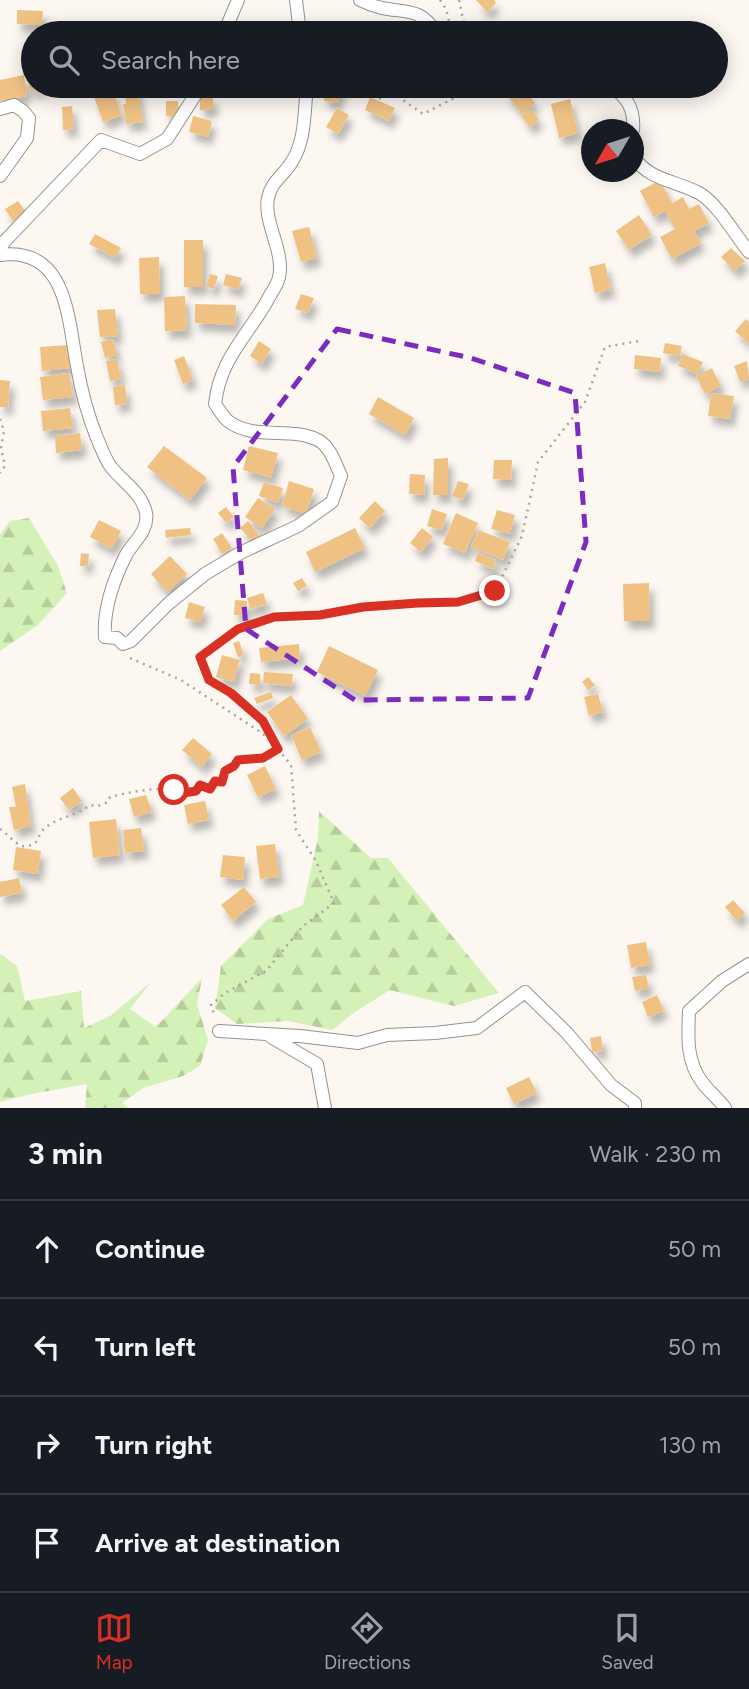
<!DOCTYPE html>
<html lang="en">
<head>
<meta charset="utf-8">
<style>
	body { margin:0; font-family:Figtree,sans-serif; background:#20242c; color:#f1f3f6 }
	.compass { position:absolute; left:581px; top:119px; width:63px; height:63px; border-radius:50%; background:#171b24; box-shadow:0 4px 18px #0003; rotate:231deg }
	.stop { position:absolute; width:21px; height:21px; margin:-16px; border:5px solid #d93025; border-radius:50%; background:#fff }
	.stop.end { background:#d93025; border-color:#fff; box-shadow:0 2px 7px #0008 }
	.list { margin:0; padding:0; list-style:none }
	h2 { display:flex; justify-content:space-between; align-items:center; height:91px; margin:0; padding:0 28px; font-size:30px }
	h2 small { font-size:23px; font-weight:400; color:#9ea1a6 }
	.list li { display:grid; grid-template-columns:46px 1fr auto; gap:21px; align-items:center; box-sizing:border-box; height:98px; padding:0 28px; border-top:2px solid #363941 }
	.list b { display:block; font-size:26px; white-space:nowrap }
	.list em { font-size:23px; font-style:normal; color:#9ea1a6 }
	.icon { flex:none; width:38px; height:38px; fill:none; stroke:currentColor; stroke-width:2; stroke-linecap:round; stroke-linejoin:round }
	.map { position:relative; flex:none; width:749px; height:1108px; overflow:hidden }
	.search { position:absolute; background:#171b24; box-shadow:0 4px 18px #0003; left:21px; right:21px; top:21px; height:77px; display:flex; align-items:center; gap:18px; box-sizing:border-box; padding:0 24px; border-radius:38px; color:#9ea1a6; font-size:26px }
	.sheet { height:483px; background:#171b24 }
	nav { display:flex; justify-content:space-around; align-items:center; box-sizing:border-box; height:98px; border-top:2px solid #363941; background:#171b24; font-size:19px; color:#9ea1a6 }
	nav a { display:grid; justify-items:center; gap:4px }
	nav .on { color:#d93025 }
	.map>svg:first-child { display:block }
	.forest { fill:url(#forest-firs) }
	.building { fill:#efc284; filter:url(#shadow) }
	.lines { fill:none; stroke-linecap:round; stroke-linejoin:round }
	.street-casing { stroke:#97928d; stroke-width:14 }
	.path { stroke:#aaa6a1; stroke-width:2.5; stroke-dasharray:2 5; stroke-linecap:butt }
	.street { stroke:#fff; stroke-width:12 }
	.route { stroke:#d93025; stroke-width:9 }
	.marked { fill:none; stroke:#7b2cbf; stroke-width:5; stroke-dasharray:14 9; stroke-linejoin:round }
</style>
</head>
<body>
<div class="map">
<svg width="749" height="1108" viewBox="0 0 749 1108">
	<defs>
		<pattern id="forest-firs" width="22" height="20" patternUnits="userSpaceOnUse" patternTransform="scale(1.75)"><rect width="22" height="20" fill="#d4f2b7"/><path d="M5 1l3.5 6h-7zM16 11l3.5 6h-7z" fill="#b5ce9c"/></pattern>
		<filter id="shadow"><feDropShadow dx="4.5" dy="8" stdDeviation="3.5" flood-color="#0004"/></filter>
	</defs>
	<rect width="100%" height="100%" fill="#fcf7f1"/>
	<path class="forest" d="M29 518 58 566 67 593 38 625 0 651V535L10 521Z
		M319 811 371 858H388L499 993 454 1006 390 990 355 1012 332 1030 288 1021 237 1024 215 1008 221 966 268 919 303 905 318 838Z
		M0 954 17 966 25 1001 81 991 84 1028 110 1016 151 982 130 1009 156 1027 202 978 197 1004 208 1040 200 1066 183 1076 143 1088 122 1103 128 1108H85L87 1084 31 1094 0 1102Z"/>
	<path class="building" d="M476 0H494L496 3 487 12Z
		M17 10 43 11 42 25 17 24Z
		M400 24 411 25V33H400Z
		M24 75 27 96 0 101V80Z
		M33 78V86H44V89L30 91 28 79Z
		M137 86 143 122 126 124 123 104H126L124 87Z
		M325 86H342L338 103 324 101Z
		M515 86H521L535 103 522 114 505 93Z
		M112 90 122 115 103 122 94 97Z
		M200 96H213V110H200Z
		M370 97 395 108 389 121 365 110Z
		M570 99 578 133 559 138 551 104Z
		M166 101H178V116H166Z
		M72 106 74 129 63 130 62 107Z
		M337 108 349 115 338 134 326 127Z
		M531 109 539 120 530 127 521 116Z
		M193 116 212 121 208 137 189 132Z
		M660 180 672 203 683 197 689 209 699 204 709 223 694 231 701 243 672 259 660 237 675 229 665 211 654 217 640 191Z
		M18 201 26 212 13 221 5 209Z
		M639 215 652 235 629 250 616 231Z
		M309 227 317 258 301 262 292 231Z
		M95 234 121 248 115 258 89 244Z
		M184 240H203V287H184Z
		M731 248 745 261 735 271 721 257Z
		M159 257 160 294H140L139 258Z
		M605 263 611 290 595 293 589 267Z
		M210 274 218 276 214 289 206 286Z
		M226 274 242 278 238 290 223 285Z
		M301 294 314 298 308 313 295 309Z
		M185 296 187 330 165 331 164 297Z
		M195 304 236 305 235 325 195 323Z
		M115 309 118 336 100 337 97 310Z
		M746 319 749 322V344L735 331Z
		M113 339 117 355 105 358 101 342Z
		M259 341 271 349 262 364 250 356Z
		M665 343 682 346 680 356 663 353Z
		M68 345 71 368 42 371 40 347Z
		M683 354 703 362 698 374 678 366Z
		M635 355 661 358 660 372 634 369Z
		M184 356 193 380 183 384 174 360Z
		M117 359 121 379 110 381 106 361Z
		M747 361 749 379 740 382 734 366Z
		M712 368 721 386 705 394 696 376Z
		M69 373 73 397 43 400 40 377Z
		M0 380 10 381 8 407H0Z
		M125 385 127 404 115 405 113 387Z
		M711 393 734 396 730 419 708 416Z
		M378 397 414 418 405 435 369 414Z
		M70 408 73 428 43 431 41 411Z
		M80 433 82 450 56 453 55 436Z
		M164 446 207 478 190 500 147 467Z
		M249 446 278 453 271 478 243 470Z
		M448 458V495H433L434 459Z
		M494 460H512L511 480 493 479Z
		M410 474 425 475 424 495 409 494Z
		M289 481 314 489 306 514 282 506Z
		M458 481 469 484 463 500 452 496Z
		M264 482 283 488 278 503 259 496Z
		M258 498 275 509 262 528 245 517Z
		M375 501 385 511 370 528 359 518Z
		M226 507 234 517 226 523 218 513Z
		M432 509 447 514 442 530 427 526Z
		M497 510 515 515 510 534 491 529Z
		M456 513 478 523 465 553 443 544Z
		M99 520 121 531 112 549 90 537Z
		M248 521 260 536 253 542 240 528Z
		M190 528 191 535 166 538 165 530Z
		M355 528 365 548 315 572 306 552Z
		M422 528 433 537 421 552 410 543Z
		M478 530 510 542 503 560 471 547Z
		M222 533 232 548 222 554 213 539Z
		M81 553 89 554 88 566H80Z
		M478 553 496 560 493 569 475 561Z
		M170 556 187 574 167 592 151 574Z
		M302 578 307 586 298 591 293 583Z
		M649 583 650 621H624L623 584Z
		M263 593 267 604 250 609 247 598Z
		M235 600 247 601 246 616 234 615Z
		M189 602 205 607 200 622 185 618Z
		M239 641 244 655 238 657 233 643Z
		M299 644 300 658 261 662 259 648Z
		M329 646 378 670 365 696 317 672Z
		M222 655 240 660 234 682 216 677Z
		M264 672 293 674 291 686 263 683Z
		M250 673 260 674V685L249 684Z
		M588 677 595 685 588 690 582 682Z
		M271 692 273 698 257 704 254 698Z
		M598 694 603 712 589 716 584 697Z
		M291 695 308 719 284 736 267 712Z
		M310 727 321 752 302 760 291 735Z
		M193 738 212 754 202 767 182 750Z
		M265 766 276 789 258 797 247 775Z
		M25 784 31 826 14 830 9 807H16L12 787Z
		M73 788 82 801 69 810 60 798Z
		M146 795 152 812 134 817 129 799Z
		M205 801 209 820 188 824 184 805Z
		M116 819 120 855 93 858 89 822Z
		M141 828 144 851 125 853 123 830Z
		M275 844 279 877 260 879 256 846Z
		M16 847 41 851 38 874 13 870Z
		M223 855 245 857 243 880 220 877Z
		M19 878 22 893 0 897V882Z
		M244 887 256 902 233 921 221 905Z
		M733 900 745 913 737 921 725 907Z
		M646 942 650 965 631 968 627 945Z
		M646 975 649 988 635 991 632 977Z
		M657 995 664 1011 648 1017 642 1002Z
		M601 1036 603 1051 592 1052 590 1038Z
		M529 1077 537 1093 514 1104 506 1088Z"/>
	<g class="lines">
		<g class="street-casing">
			<path id="street" d="M296 0 300 33
				M360 0C397 19 417 0 436 33
				M224 33 238 0
				M610 86C627 96 635 109 633 130
				M0 109 14 105 23 111 29 118 27 138 0 176
				M634 157C648 180 677 181 699 193 717 203 736 236 749 252
				M0 249 4 242 101 140 140 154 167 139 201 86
				M0 255C68 246 68 321 77 366 81 389 88 416 97 438 101 447 105 459 111 467 123 482 142 493 146 513 149 531 133 542 126 555 114 579 103 610 105 637L117 638 123 644 131 641 168 604 205 574 240 553 298 526 332 502 341 476C336 465 330 446 318 440 290 426 254 441 228 421 223 417 219 409 215 404 220 359 246 338 267 301 270 294 278 285 279 277 285 252 263 222 268 198 271 182 283 176 291 163 306 141 304 112 307 86
				M219 1031 300 1036 358 1043 387 1035 435 1033 477 1028 525 992 567 1033 611 1085 635 1103V1108
				M271 1037 317 1064 325 1108
				M725 1108C718 1098 709 1092 702 1082 686 1061 688 1036 689 1011L722 981 749 964"/>
		</g>
		<path class="path" d="M440 0 446 9 452 33
			M459 0 466 33
			M379 99 393 93 423 114 462 94 481 89 507 86
			M0 419 4 431 1 448 5 466 0 473
			M130 658 181 680 262 733 278 749 291 765 296 830 316 861 334 903 303 926 266 971 225 993 211 1005 215 1017
			M0 829C7 833 14 843 22 846 27 847 34 845 37 841 39 838 39 834 42 831 55 817 75 817 90 805L98 806 108 802 110 797C127 793 144 789 162 789 175 788 182 794 196 791L200 785 210 789 215 781 222 782 225 771 234 766 238 760 263 758 278 749 263 721 231 693 209 679 200 657 238 629 274 617 320 615 363 607 418 602H458L495 591 522 536 538 462 585 402 605 347 639 341"/>
		<use href="#street" class="street"/>
	</g>
	<g class="lines">
		<path class="route" d="M174 790 183 793 196 791 200 785 210 789 215 781 222 782 225 771 234 766 238 760 263 758 278 749 263 721 231 693 209 680 200 657 238 629 274 617 320 615 363 607 418 603 458 602 495 591"/>
	</g>
	<path class="marked" d="M337 329 471 358 575 393 586 542 528 698 355 700 246 629 233 467Z"/>
</svg>
<svg class="compass" viewBox="-18 -18 36 36"><path d="M0-13l5 13h-10z" fill="#e53935"/><path d="M0 13l5-13h-10z" fill="#9ea1a6"/></svg>
<div class="stop" style="left:174px;top:790px"></div>
<div class="stop end" style="left:495px;top:591px"></div>
<div class="search"><svg class="icon" aria-label="search" viewBox="0 0 24 24"><circle cx="10" cy="10" r="6"/><path d="M15 15l6 6"/></svg>Search here</div>
</div>
<section class="sheet">
<h2>3 min<small>Walk · 230 m</small></h2>
<ul class="list">
<li><svg class="icon" aria-label="ahead" viewBox="0 0 24 24"><path d="M12 20V5M6 11l6-6 6 6"/></svg><div><b>Continue</b></div><em>50 m</em></li>
<li><svg class="icon" aria-label="left" viewBox="0 0 24 24"><path d="M17 20v-9H6M10 6l-5 5 5 5"/></svg><div><b>Turn left</b></div><em>50 m</em></li>
<li><svg class="icon" aria-label="right" viewBox="0 0 24 24"><path d="M7 20v-9h11M14 6l5 5-5 5"/></svg><div><b>Turn right</b></div><em>130 m</em></li>
<li><svg class="icon" aria-label="arrive" viewBox="0 0 24 24"><path d="M6 21V4h12l-3 4 3 4H6"/></svg><div><b>Arrive at destination</b></div></li>
</ul>
</section>
<nav>
<a class="on"><svg class="icon" aria-label="map" viewBox="0 0 24 24"><path d="M3 6l6-2 6 2 6-2v14l-6 2-6-2-6 2zM9 4v14M15 6v14"/></svg>Map</a>
<a><svg class="icon" aria-label="directions" viewBox="0 0 24 24"><path d="M12 3l9 9-9 9-9-9zM9 14v-3h6M13 9l2 2-2 2"/></svg>Directions</a>
<a><svg class="icon" aria-label="saved" viewBox="0 0 24 24"><path d="M7 4h10v16l-5-4-5 4z"/></svg>Saved</a>
</nav>
</body>
</html>
